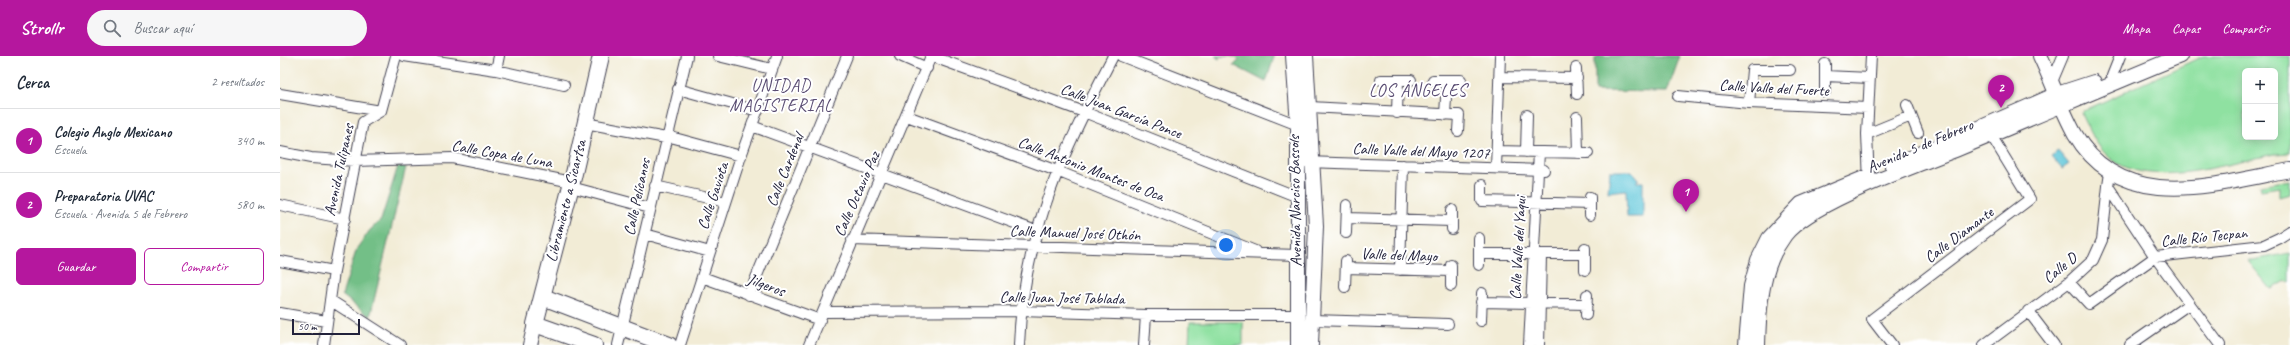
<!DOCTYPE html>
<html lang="es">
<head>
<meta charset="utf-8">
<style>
	body { margin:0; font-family:Caveat,sans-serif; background:#f6f6f7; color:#1f2937 }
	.controls { position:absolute; right:12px; top:12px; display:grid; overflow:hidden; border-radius:6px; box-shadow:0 2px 10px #0003 }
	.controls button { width:36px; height:36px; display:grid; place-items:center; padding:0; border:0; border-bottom:1px solid #e0e1e3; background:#fff; color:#1f2937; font:20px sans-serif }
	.scale { position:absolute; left:12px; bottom:10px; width:68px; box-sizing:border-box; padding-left:4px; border:2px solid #22223b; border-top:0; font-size:11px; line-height:14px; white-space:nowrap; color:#22223b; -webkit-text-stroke:3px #fff; paint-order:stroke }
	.you { position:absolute; left:946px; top:189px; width:14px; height:14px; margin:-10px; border:3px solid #fff; border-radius:50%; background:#1a73e8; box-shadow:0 0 0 6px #1a73e833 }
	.badge { display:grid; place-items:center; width:26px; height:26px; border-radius:50%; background:#b5179e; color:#fff; font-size:13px; font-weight:700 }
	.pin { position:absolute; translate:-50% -33px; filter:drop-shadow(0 1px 2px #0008) }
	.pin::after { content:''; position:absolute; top:21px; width:14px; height:12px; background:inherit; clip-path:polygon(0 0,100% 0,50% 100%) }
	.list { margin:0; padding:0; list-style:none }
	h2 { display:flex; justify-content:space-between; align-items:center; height:52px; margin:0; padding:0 16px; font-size:17px }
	h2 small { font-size:13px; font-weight:400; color:#747a83 }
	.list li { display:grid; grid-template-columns:26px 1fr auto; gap:12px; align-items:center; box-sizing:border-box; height:64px; padding:0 16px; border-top:1px solid #e0e1e3 }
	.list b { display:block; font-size:15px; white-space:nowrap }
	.list p { margin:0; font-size:13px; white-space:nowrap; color:#747a83 }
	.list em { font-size:13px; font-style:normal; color:#747a83 }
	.actions { display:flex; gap:8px; padding:12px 16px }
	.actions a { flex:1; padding:9px 0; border:1px solid #b5179e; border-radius:6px; text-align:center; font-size:14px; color:#b5179e }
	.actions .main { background:#b5179e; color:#fff }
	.icon { flex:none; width:22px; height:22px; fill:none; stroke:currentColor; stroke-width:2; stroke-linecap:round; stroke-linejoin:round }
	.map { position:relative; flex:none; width:2010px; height:289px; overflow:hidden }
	header { display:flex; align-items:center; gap:24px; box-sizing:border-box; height:56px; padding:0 20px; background:#b5179e; color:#fff }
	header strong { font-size:19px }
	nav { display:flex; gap:22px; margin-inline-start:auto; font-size:14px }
	.search { width:280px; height:36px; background:#f6f6f7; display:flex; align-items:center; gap:10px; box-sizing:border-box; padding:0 14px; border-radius:22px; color:#747a83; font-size:15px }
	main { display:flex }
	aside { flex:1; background:#fff }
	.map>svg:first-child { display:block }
	.green { fill:#8fe1a1; stroke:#58826e; fill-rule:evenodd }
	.forest { fill:#73bf87; stroke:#4a7061 }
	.water { fill:#5dc6d9; stroke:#40748a }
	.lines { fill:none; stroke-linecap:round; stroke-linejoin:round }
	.street-casing { stroke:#414052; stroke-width:12 }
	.secondary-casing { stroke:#414052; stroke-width:16 }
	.primary-casing { stroke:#414052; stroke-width:18 }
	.street { stroke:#fff; stroke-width:10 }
	.secondary { stroke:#fff; stroke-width:14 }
	.primary { stroke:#fff; stroke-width:16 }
	.labels { text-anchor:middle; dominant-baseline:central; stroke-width:4; stroke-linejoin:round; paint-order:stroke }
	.street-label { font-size:16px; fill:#22223b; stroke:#fff }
	.neighbourhood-label { font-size:17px; letter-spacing:1px; fill:#5a4d73; stroke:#fff }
</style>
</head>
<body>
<header>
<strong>Strollr</strong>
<div class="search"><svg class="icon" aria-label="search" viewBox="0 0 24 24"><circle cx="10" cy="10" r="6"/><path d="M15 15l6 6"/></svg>Buscar aquí</div>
<nav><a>Mapa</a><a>Capas</a><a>Compartir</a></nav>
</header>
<main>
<aside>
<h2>Cerca<small>2 resultados</small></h2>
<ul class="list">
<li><span class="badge">1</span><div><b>Colegio Anglo Mexicano</b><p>Escuela</p></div><em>340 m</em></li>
<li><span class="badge">2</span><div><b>Preparatoria UVAC</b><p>Escuela · Avenida 5 de Febrero</p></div><em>580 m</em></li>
</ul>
<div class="actions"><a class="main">Guardar</a><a>Compartir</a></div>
</aside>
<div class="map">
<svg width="2010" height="289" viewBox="0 0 2010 289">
	<rect width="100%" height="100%" fill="#fff"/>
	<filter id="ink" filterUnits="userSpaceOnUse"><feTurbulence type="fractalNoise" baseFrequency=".025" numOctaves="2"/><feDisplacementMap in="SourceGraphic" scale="8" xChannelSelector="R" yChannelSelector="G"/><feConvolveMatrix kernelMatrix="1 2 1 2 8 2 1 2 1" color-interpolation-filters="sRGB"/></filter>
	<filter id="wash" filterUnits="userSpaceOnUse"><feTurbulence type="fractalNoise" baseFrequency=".012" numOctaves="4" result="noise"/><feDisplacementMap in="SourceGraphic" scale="16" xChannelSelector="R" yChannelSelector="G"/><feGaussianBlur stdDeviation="0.9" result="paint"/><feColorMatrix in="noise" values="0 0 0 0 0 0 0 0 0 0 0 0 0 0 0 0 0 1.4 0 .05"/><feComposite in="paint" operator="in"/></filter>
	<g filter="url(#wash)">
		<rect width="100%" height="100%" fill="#f2ecd6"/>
		<path class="green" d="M1923 0H2010V97L1995 98C1948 107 1871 135 1830 102 1816 91 1808 70 1801 56ZM1965 15H1995V81H1965Z
			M2010 124V138L1999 141V131L1981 134 1980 129Z
			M2010 197V226L2006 225 1991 233 1968 205Z
			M910 266H963V289H909Z"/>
		<path class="forest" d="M935 0H992L994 1 986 26 953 9 959 5 956 1 942 0 939 3Z
			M1319 0H1400L1387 36 1315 35V2Z
			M118 110 126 111 90 261 62 239 77 192 90 174 101 164Z"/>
		<path class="water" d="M1778 95 1789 108 1782 113 1771 100Z
			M1330 115H1352L1359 123 1356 126H1363V161H1347L1346 134 1328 136Z"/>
	</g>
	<g filter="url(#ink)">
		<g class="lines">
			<g class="street-casing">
				<path id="street" d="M124 0 216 14 284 29
					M438 0 492 13
					M620 0 647 12
					M651 0 804 56 1018 141
					M841 0 1018 69
					M1296 12 1297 38
					M216 14 219 0
					M1545 20 1590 22
					M1832 20 1840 0
					M1219 21 1297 22
					M1101 24H1131
					M1153 24H1181
					M1772 26 1783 0
					M398 33 478 55
					M1545 36V8
					M0 38 101 55
					M1398 40 1469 47 1588 52
					M1469 47 1472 14H1510
					M1627 49 1638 77
					M1030 51 1179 59 1178 75
					M1117 57 1118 24
					M1165 59 1167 24
					M627 60 777 115 975 195
					M1297 61 1298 97
					M305 67 386 82
					M472 70 756 175
					M1587 78 1631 60
					M387 80 461 100
					M1217 95 1308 97
					M0 96 31 102 75 105 172 102 292 126
					M1246 96 1247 59
					M1026 106 1264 114
					M1216 112 1220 0
					M1830 117 1828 130 1875 201 1940 289
					M1589 126 1587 78 1591 0
					M1202 129V145L1310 148
					M375 130 446 146
					M291 131 370 152
					M1310 141V159
					M0 149 65 163
					M1067 162 1172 165
					M1172 173V154
					M1066 177 1067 149
					M365 178 430 196
					M572 184 1018 199
					M1199 198H1305
					M0 205 54 215
					M1171 209V230
					M1199 209V182
					M1066 212 1171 215
					M1120 214 1123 109
					M1305 214V192
					M422 221 540 264
					M1789 226 1809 248 1875 201 1984 189 1999 182 2010 175
					M1065 231 1066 205
					M469 239 567 0
					M50 244 120 289
					M1201 246 1307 248
					M1748 255 1774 289
					M544 256 740 255 866 259H1019
					M0 257 46 265
					M1306 259 1307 239
					M1032 264 1168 268
					M1201 265 1202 237
					M44 289 54 215 83 66 101 55 116 0
					M338 289 407 0
					M400 289 461 100 497 0
					M529 289 651 0
					M739 289C743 178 783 97 833 0
					M864 289 866 259
					M1249 289 1259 96
					M1259 289 1261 199
					M1612 289 1592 263 1750 143 1711 79
					M1704 289 1789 226 1813 204 1822 184 1828 130
					M1850 289 1909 248"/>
			</g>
			<g class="secondary-casing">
				<path id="secondary" d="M1013 0 1018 69V289
					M1026 0 1036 170 1031 289
					M1760 0C1772 25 1781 53 1795 78 1842 159 1935 128 2010 114
					M1612 110 1777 38 1814 26
					M250 289 255 268
					M1466 289 1471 230 1478 204 1489 182 1521 148 1589 120
					M1478 289C1479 251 1481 211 1505 179 1530 146 1638 109 1680 92 1753 62 1826 30 1900 0"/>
			</g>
			<g class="primary-casing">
				<path id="primary" d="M263 241 389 289
					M314 289 255 268 292 126 321 0"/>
			</g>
			<use href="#street" class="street"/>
			<use href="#secondary" class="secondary"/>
			<use href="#primary" class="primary"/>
		</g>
	</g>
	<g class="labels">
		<g class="street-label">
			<text transform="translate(1494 32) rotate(3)">Calle Valle del Fuerte</text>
			<text transform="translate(841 55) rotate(21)">Calle Juan García Ponce</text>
			<text transform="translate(1640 90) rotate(-23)">Avenida 5 de Febrero</text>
			<text transform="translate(1141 95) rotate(2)">Calle Valle del Mayo 1207</text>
			<text transform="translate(222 98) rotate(10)">Calle Copa de Luna</text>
			<text transform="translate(811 113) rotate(21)">Calle Antonio Montes de Oca</text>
			<text transform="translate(59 114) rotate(-78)">Avenida Tulipanes</text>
			<text transform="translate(505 114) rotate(-68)">Calle Cardenal</text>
			<text transform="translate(577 138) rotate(-66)">Calle Octavio Paz</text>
			<text transform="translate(433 140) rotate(-72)">Calle Gaviota</text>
			<text transform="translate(357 141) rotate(-78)">Calle Pelícanos</text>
			<text transform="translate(286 145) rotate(-76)">Libramiento a Sicartsa</text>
			<text transform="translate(1015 145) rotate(-91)">Avenida Narciso Bassols</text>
			<text transform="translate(795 177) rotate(2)">Calle Manuel José Othón</text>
			<text transform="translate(1679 179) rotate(-37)">Calle Diamante</text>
			<text transform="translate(1924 181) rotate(-6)">Calle Río Tecpan</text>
			<text transform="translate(1238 192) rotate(-87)">Calle Valle del Yaqui</text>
			<text transform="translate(1119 199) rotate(2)">Valle del Mayo</text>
			<text transform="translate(1780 212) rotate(-39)">Calle D</text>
			<text transform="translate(486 229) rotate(20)">Jilgeros</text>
			<text transform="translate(782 242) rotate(1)">Calle Juan José Tablada</text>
		</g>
		<g class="neighbourhood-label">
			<text x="501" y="29">UNIDAD<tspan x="501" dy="20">MAGISTERIAL</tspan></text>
			<text x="1138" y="34">LOS ÁNGELES</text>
		</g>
	</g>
</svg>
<div class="controls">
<button>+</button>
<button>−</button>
</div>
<div class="scale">50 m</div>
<div class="you"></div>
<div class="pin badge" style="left:1406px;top:156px">1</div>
<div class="pin badge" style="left:1721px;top:52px">2</div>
</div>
</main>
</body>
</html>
